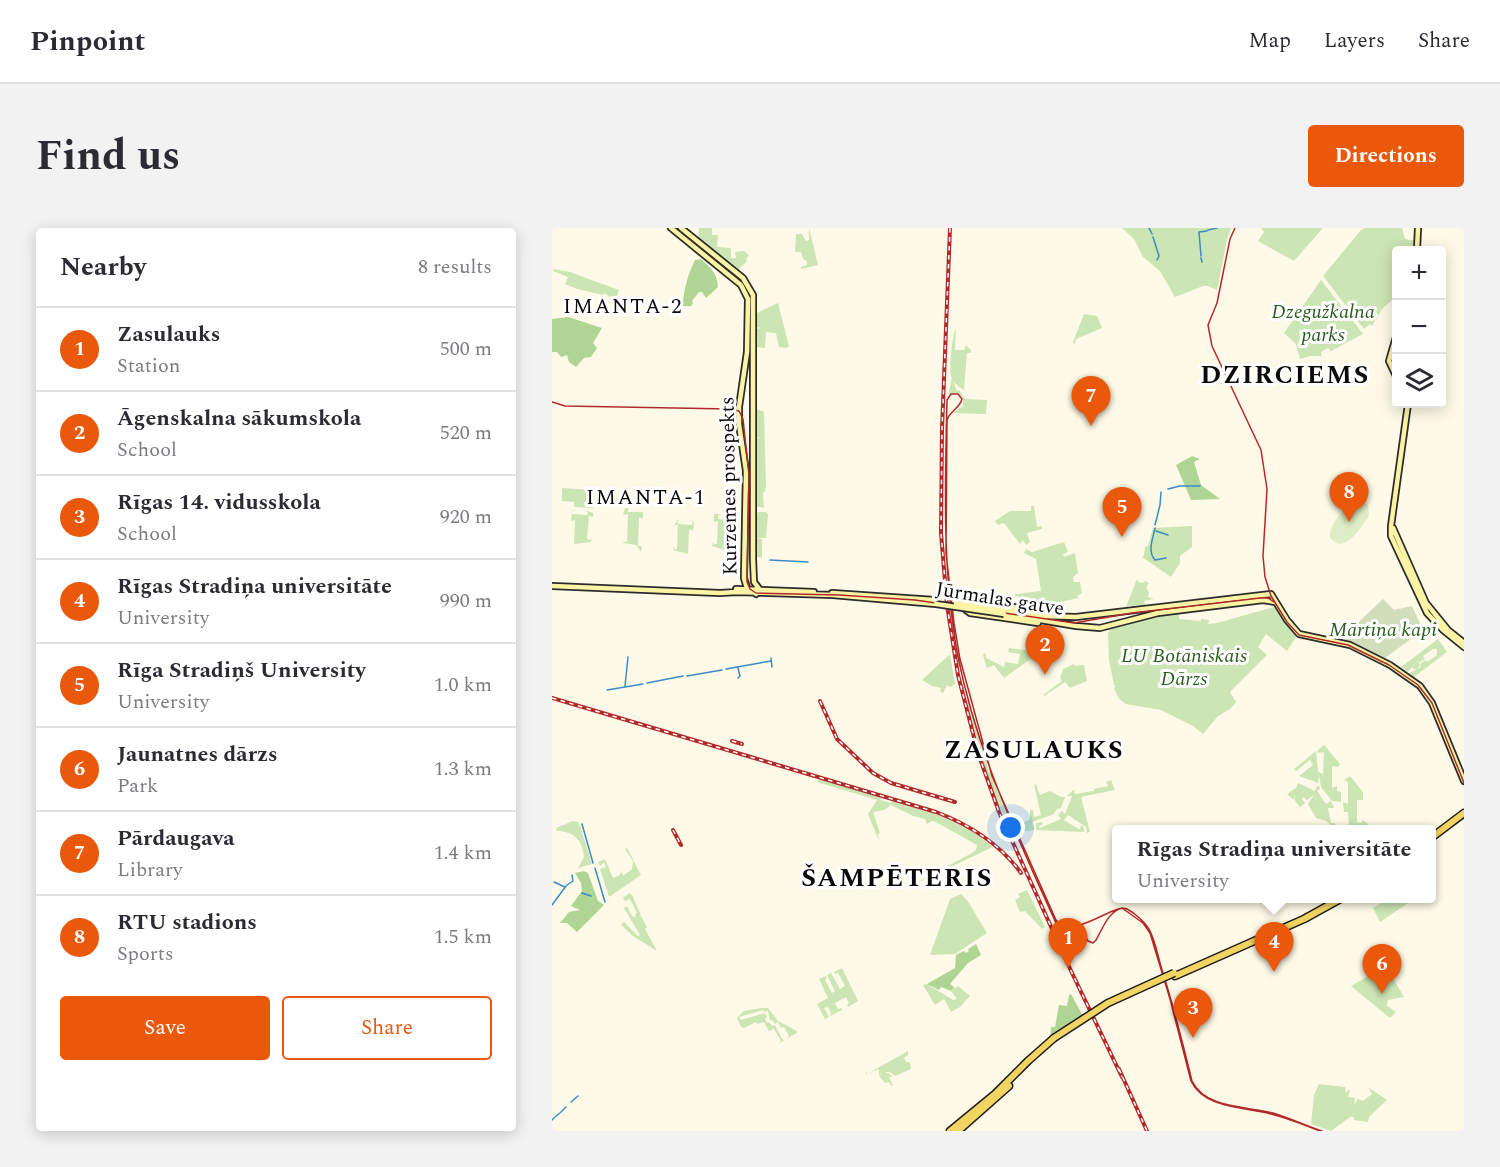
<!DOCTYPE html>
<html lang="en">
<head>
<meta charset="utf-8">
<style>
	body { margin:0; font-family:Spectral,serif; background:#f2f2f3; color:#2b2b33 }
	.controls { position:absolute; right:18px; top:18px; display:grid; overflow:hidden; border-radius:6px; box-shadow:0 3px 15px #0003 }
	.controls button { width:54px; height:54px; display:grid; place-items:center; padding:0; border:0; border-bottom:2px solid #e1e1e2; background:#fff; color:#2b2b33; font:30px sans-serif }
	.you { position:absolute; left:459px; top:600px; width:21px; height:21px; margin:-15px; border:4px solid #fff; border-radius:50%; background:#1a73e8; box-shadow:0 0 0 9px #1a73e833 }
	.badge { display:grid; place-items:center; width:39px; height:39px; border-radius:50%; background:#ea580c; color:#fff; font-size:20px; font-weight:700 }
	.pin { position:absolute; translate:-50% -50px; filter:drop-shadow(0 2px 3px #0008) }
	.pin::after { content:''; position:absolute; top:32px; width:21px; height:18px; background:inherit; clip-path:polygon(0 0,100% 0,50% 100%) }
	.popup { position:absolute; left:560px; top:597px; width:324px; height:78px; box-sizing:border-box; display:grid; place-content:center; border-radius:6px; background:#fff; filter:drop-shadow(0 2px 4px #0005); font-size:20px; white-space:nowrap; color:#7c7c81 }
	.popup b { font-size:22px; color:#2b2b33 }
	.popup::after { content:''; position:absolute; left:50%; top:100%; margin-left:-12px; border:12px solid transparent; border-top-color:#fff }
	.list { margin:0; padding:0; list-style:none }
	h2 { display:flex; justify-content:space-between; align-items:center; height:78px; margin:0; padding:0 24px; font-size:26px }
	h2 small { font-size:20px; font-weight:400; color:#7c7c81 }
	.list li { display:grid; grid-template-columns:39px 1fr auto; gap:18px; align-items:center; box-sizing:border-box; height:84px; padding:0 24px; border-top:2px solid #e1e1e2 }
	.list b { display:block; font-size:22px; white-space:nowrap }
	.list p { margin:0; font-size:20px; white-space:nowrap; color:#7c7c81 }
	.list em { font-size:20px; font-style:normal; color:#7c7c81 }
	.actions { display:flex; gap:12px; padding:18px 24px }
	.actions a { flex:1; padding:14px 0; border:2px solid #ea580c; border-radius:6px; text-align:center; font-size:21px; color:#ea580c }
	.actions .main { background:#ea580c; color:#fff }
	.icon { flex:none; width:33px; height:33px; fill:none; stroke:currentColor; stroke-width:2; stroke-linecap:round; stroke-linejoin:round }
	.map { position:relative; flex:none; width:912px; height:903px; overflow:hidden; border-radius:6px }
	header { display:flex; align-items:center; gap:36px; box-sizing:border-box; height:84px; padding:0 30px; background:#fff; border-bottom:2px solid #e1e1e2 }
	header strong { font-size:28px }
	nav { display:flex; gap:33px; margin-inline-start:auto; font-size:21px }
	.intro { display:flex; align-items:center; justify-content:space-between; box-sizing:border-box; height:144px; padding:0 36px }
	h1 { margin:0; font-size:42px }
	.button { padding:15px 27px; border-radius:6px; background:#ea580c; color:#fff; font-size:21px; font-weight:700 }
	main { display:flex; gap:36px; padding:0 36px }
	aside { flex:1; background:#fff; border-radius:6px; box-shadow:0 3px 15px #0003 }
	.map>svg:first-child { display:block }
	.green { fill:#cce5b4 }
	.forest { fill:#afd594 }
	.cemetery { fill:#d1ddbb }
	.pitch { fill:#deedc5 }
	.lines { fill:none; stroke-linecap:round; stroke-linejoin:round }
	.stream { stroke:#398ac6; stroke-width:1.5 }
	.secondary-casing { stroke:#2c2c2c; stroke-width:8 }
	.primary-casing { stroke:#1b1b1b; stroke-width:9 }
	.secondary { stroke:#fbf4a5; stroke-width:4.5 }
	.primary { stroke:#f2d463; stroke-width:6 }
	.tram { stroke:#b2292c; stroke-width:1.5 }
	.rail-casing { stroke:#b2292c; stroke-width:4 }
	.rail { stroke:#fff; stroke-width:1.5; stroke-dasharray:4.5; stroke-linecap:butt }
	.secondary-bridge-casing { stroke:#2c2c2c; stroke-width:8; stroke-linecap:butt }
	.primary-bridge-casing { stroke:#1b1b1b; stroke-width:9; stroke-linecap:butt }
	.secondary-bridge { stroke:#fbf4a5; stroke-width:4.5 }
	.primary-bridge { stroke:#f2d463; stroke-width:6 }
	.labels { text-anchor:middle; dominant-baseline:central; stroke-width:6; stroke-linejoin:round; paint-order:stroke }
	.park-label { font-size:20px; font-style:italic; fill:#295d1e; stroke:#fff }
	.street-label { font-size:20px; fill:#0a0a0a; stroke:#fff }
	.neighbourhood-label { font-size:21px; letter-spacing:1.5px; fill:#0a0a0a; stroke:#fff }
	.district-label { font-size:26px; font-weight:bold; letter-spacing:1.5px; fill:#0a0a0a; stroke:#fff }
</style>
</head>
<body>
<header>
<strong>Pinpoint</strong>
<nav><a>Map</a><a>Layers</a><a>Share</a></nav>
</header>
<div class="intro"><h1>Find us</h1><a class="button">Directions</a></div>
<main>
<aside>
<h2>Nearby<small>8 results</small></h2>
<ul class="list">
<li><span class="badge">1</span><div><b>Zasulauks</b><p>Station</p></div><em>500 m</em></li>
<li><span class="badge">2</span><div><b>Āgenskalna sākumskola</b><p>School</p></div><em>520 m</em></li>
<li><span class="badge">3</span><div><b>Rīgas 14. vidusskola</b><p>School</p></div><em>920 m</em></li>
<li><span class="badge">4</span><div><b>Rīgas Stradiņa universitāte</b><p>University</p></div><em>990 m</em></li>
<li><span class="badge">5</span><div><b>Rīga Stradiņš University</b><p>University</p></div><em>1.0 km</em></li>
<li><span class="badge">6</span><div><b>Jaunatnes dārzs</b><p>Park</p></div><em>1.3 km</em></li>
<li><span class="badge">7</span><div><b>Pārdaugava</b><p>Library</p></div><em>1.4 km</em></li>
<li><span class="badge">8</span><div><b>RTU stadions</b><p>Sports</p></div><em>1.5 km</em></li>
</ul>
<div class="actions"><a class="main">Save</a><a>Share</a></div>
</aside>
<div class="map">
<svg width="912" height="903" viewBox="0 0 912 903">
	<rect width="100%" height="100%" fill="#fefae7"/>
	<path class="green" d="M147 0H160V7H166L165 19 179 20V30H184L183 24 192 23 197 27 194 31 195 33 185 43 146 10Z
		M257 0 266 37 249 41V39L255 37V33L251 31 249 24H243L244 6H250L254 13 257 12Z
		M570 0H679L675 12 665 62 656 58H651L623 69 608 43 591 29 582 11Z
		M709 0H770V1L742 33 706 13 712 4Z
		M813 0H850L853 11 864 13 863 22H844V69L831 80 820 98 818 96 812 101 771 48 809 2Z
		M2 41 18 44 67 62 63 74 53 65 51 67 25 61 13 56 16 49 1 43Z
		M769 52 811 106 779 123 776 120 769 124 770 128H758L748 131 744 116 732 105Z
		M226 75 237 118 234 120 227 119 224 105 214 104 213 120 205 119V108L204 119V91V101L209 100 205 99V85Z
		M532 86 545 88 550 100 524 111 523 117 521 114Z
		M404 100 403 122H412L414 117 419 122V125H415L412 162C406 158 401 155 399 148 397 139 400 108 404 100Z
		M400 150 405 163 407 162 413 171 435 172 434 186 401 185 411 178V170L406 165 396 167Z
		M207 182 212 184 214 258 213 263 211 265 212 280 202 278 205 254 203 251 202 211 209 210 202 209 203 183Z
		M10 260 40 262 41 280 22 279V274L10 273Z
		M479 278H482L485 299 490 298V301L475 305 478 314 474 317 471 312 468 316 452 295 446 297 443 293 458 283H479Z
		M73 280H76V284H91V290H87L86 318H90L89 324 84 317 71 315 70 311 71 314H75L76 286 71 287Z
		M20 282H23L20 283V286L35 287 36 284 33 282 41 285V289L37 288 35 311 39 312 40 310 39 314 22 316 23 292 19 293Z
		M206 284H214L216 286 214 310H203L210 311V330L202 328 203 286 204 309 205 286Z
		M162 286H168L166 288V291L181 292V288L179 287H183L181 294 185 295V297L184 295H181V324H184L185 322V326L160 318 161 314 162 316H165L166 293 162 294Z
		M125 292H128L125 293 126 296 140 297 141 293H138L140 292 142 294 141 304 140 302H137L136 326 121 322V319L122 321H125L126 297H123L121 300Z
		M640 298V319L628 328V335L619 349 590 329 592 327 593 319 596 318 601 300Z
		M512 314 516 324 511 326 512 329 523 325 526 345 521 349 522 354H528L530 365 525 368 527 370 503 375 463 368V366L489 363 484 331 472 325 474 321 480 324Z
		M585 351 586 354 591 355 593 353 597 355 594 360 597 364 596 369 602 371 592 373 593 377 582 378 593 379 569 380 579 379 578 377 574 379Z
		M722 379 744 409 735 423 714 406 706 419 715 427 678 464 684 474 678 481 666 488 651 506 641 498 609 482 574 476 567 471 562 460 564 458 562 457 557 432 556 405 559 401 586 393 587 390 636 383 634 386H620H634H627V391L649 393V391L657 392 656 396 665 395Z
		M886 411 895 424 862 449 857 445 864 442 860 440 864 434H867L868 437 866 440H868L869 435 874 432 875 434 885 427V421H881L871 428 873 431 868 434 865 433 856 444 849 439Z
		M457 420 487 424V425L452 450 442 437 435 440 431 427 434 425V430L452 439 453 434 466 436 468 426 456 424Z
		M398 426 403 456 399 459 395 457 391 465 388 463 389 460 380 458 370 452Z
		M522 436 523 438 532 437 535 453 518 460 513 454 492 468 491 467 510 453 508 450 511 441Z
		M414 472H417L436 540 461 602 446 577 438 558Z
		M772 517 788 536 786 539 780 538V560L785 558V563L789 564V574L780 573 769 559 767 547 766 555 747 548 761 537 758 532 744 543 742 541 764 523 766 544 771 546 772 524 766 525 765 523Z
		M798 548 811 564V572H805V594L809 595 811 592 816 596 811 601H810L813 598 808 601H797L796 584H792L791 574 796 576V554L792 552Z
		M267 551 328 569 329 572 339 575 340 572C376 583 412 594 441 619L356 659 420 625 424 622 425 617 384 594 380 593 375 596 373 591 361 588 339 577 332 582 321 584 328 605 326 606 327 613 316 586 325 572 265 554Z
		M559 552 563 562 529 569 538 604 535 605 534 599 516 587 512 592 528 602 529 597 532 600V604L484 602V595L490 594 491 596 487 598 488 600 509 591 506 587 510 583 513 586 520 568H515L521 562 524 563H522L523 566 542 563V561L556 558 554 554Z
		M746 555 763 563 765 558H767L768 561 765 563 774 576 779 573 782 580H776L779 595H783V597H779L774 593 764 590 756 576 762 567 755 572 752 569 750 571 753 575 748 579 743 573V566L742 572 735 566 744 560Z
		M484 556 488 567 498 563 509 569H513L509 580 505 581 502 586 480 594 483 602 468 604 463 593 471 591V595L478 591V582H481L482 589 489 587 482 557Z
		M21 593 26 594 28 598 40 636 26 640 32 629C31 612 21 603 5 603L4 600Z
		M75 620 89 647 57 669 48 641 54 639 52 634 48 638 46 634 53 631 61 650 68 647V643L76 655 71 648 80 641 81 633 73 621Z
		M475 662 493 699 490 701 473 683 468 684 463 672 468 669 466 666Z
		M77 665 80 667 89 687 87 689 89 688 95 699 93 701 105 723 81 708 69 697 72 694 86 708 88 707 72 680 75 678 80 688 84 689 83 686 85 685 78 671 73 673 71 670Z
		M409 666 415 672 435 705 403 726 378 727 398 671Z
		M837 670H862V671L828 694 821 680Z
		M834 738 852 769 836 772 835 778 844 784 838 790 799 758Z
		M290 740 306 773 296 779 295 777 297 775 294 769 283 775 286 781 289 780 290 782 278 788 279 785 276 779 272 780 277 789 273 791 265 776 276 770 267 751 274 748 275 750 273 752 280 765 283 763 275 747 279 745 288 761 293 758 286 745 283 746 282 744Z
		M375 756 401 772 405 771 399 763 402 759 404 760 406 758 418 768 408 779 399 784 392 771 383 777 371 757Z
		M209 780H216L226 793 245 803V805L234 811 237 808 232 799 229 800 226 794 223 796 220 792 218 793 216 783 212 784 211 782 187 789 189 792 213 785 215 789 213 791 215 795 217 794 220 798 223 797 230 811 233 812 226 816 229 813 222 801 217 803 212 794 205 796 204 794 192 800 189 799 185 790 192 783Z
		M356 823V827L352 830 354 834H358L359 841 343 848 338 844H333L341 848 337 850 341 857 339 858 337 854 333 855 327 848 331 846 327 847V841L314 846 313 843 315 846Z
		M767 856 793 859 794 865 797 862H798L796 869 803 870 802 877 806 871 811 873 820 866 816 859 835 872 817 889 816 894 802 892V889H798L779 903 759 896 762 867Z"/>
	<path class="forest" d="M149 31C159 40 165 45 166 59L154 70 150 64H147L140 73 141 75 139 78H127L126 73H131C133 58 136 46 143 32Z
		M16 89 50 100 41 115 45 120 39 129 32 130 24 139 17 134 15 127 9 129 5 124H0V91Z
		M640 228 648 231 642 234 649 257 668 271 639 272 624 237Z
		M32 643 36 645 46 673 52 677 25 704 15 695H8L17 684 28 682 19 678 30 663 29 655 23 645Z
		M424 716 429 727 416 735 398 756 402 759 399 763 389 759 387 762 375 756 403 740 404 727 412 723 414 725 417 723 416 721Z
		M519 766 531 788 498 811 499 799H503L507 777 515 778 517 767Z"/>
	<path class="cemetery" d="M831 371 842 382 860 378 871 402 833 430 790 410Z"/>
	<path class="pitch" d="M804 272 811 273 816 277 817 288C808 300 792 329 778 309 776 298 794 276 804 272Z"/>
	<g class="lines">
		<path class="stream" d="M597 0 600 6
			M656 2 665 0
			M601 9 607 28 605 32
			M649 28 647 4 655 3
			M649 30 650 34
			M616 261 628 258H648
			M603 297 608 277 609 264
			M603 300C601 311 595 323 603 332L614 330
			M604 303 616 307
			M218 332 256 334
			M219 430 220 439
			M174 441 219 433
			M135 448 170 442
			M186 450 188 448 186 440
			M95 455 131 448
			M73 458 76 429
			M55 462 91 456
			M30 596 41 635
			M43 640 53 674
			M2 654 13 659
			M15 657 21 653 20 647
			M30 665 39 668
			M0 677 14 658
			M19 874 26 868
			M9 884 14 879
			M3 889 8 885
			M0 892 2 890"/>
		<g class="secondary-casing">
			<path id="secondary" d="M119 0 189 57 196 71 195 124 187 179V196L194 243 192 350 195 360 204 366
				M129 0 191 50 201 67V331L202 354 208 362
				M865 22 866 0
				M844 109 837 133 844 148
				M856 176 839 298V308L875 385 891 402 912 419
				M841 300 874 375 896 402 912 415
				M0 358 168 365 185 364 281 367 384 376
				M184 361 262 364
				M280 365 382 372
				M452 382 489 388 524 389 719 366 735 392 747 406 798 417 838 437 868 458 880 475 912 553
				M452 386 524 398 548 400 606 385 711 372 723 374
				M486 395 418 385 414 382V376L417 372H422L506 387"/>
		</g>
		<g class="primary-casing">
			<path id="primary" d="M879 610 912 585
				M623 748 752 691 790 670
				M398 903 443 866 476 833 502 810
				M406 903 457 858"/>
		</g>
		<use href="#secondary" class="secondary"/>
		<use href="#primary" class="primary"/>
		<path class="tram" d="M683 0 678 11 665 75 656 97 660 118 709 222 715 261 711 328 713 349 719 368 735 394 747 407 796 417 837 437 866 457 880 475 912 555
			M0 174 13 178 178 181 187 183 191 191 197 247 195 354 198 361 204 365 287 367 363 372 522 395 580 385 708 370H716L722 374
			M768 903C752 897 736 890 719 886 694 879 652 881 639 853L618 771 598 705 591 695 570 680C556 684 551 700 544 712L541 715 536 713 528 700C518 698 510 705 503 693 464 607 425 523 406 429 390 344 393 258 395 172L399 166H406L410 171C408 180 398 183 395 192L394 325 402 395 408 431 440 548 504 692C520 714 563 674 575 681 583 685 594 695 598 703 604 715 606 729 610 742 622 779 631 816 640 853 654 881 694 878 721 885 737 890 753 897 770 903"/>
		<g class="rail-casing">
			<path id="rail" d="M398 0 390 201 389 305 395 377 406 447 426 525 447 584 520 745 570 849
				M0 470 384 584C418 597 448 616 469 645
				M268 473 285 511 321 545 339 555 403 574
				M180 513 190 516
				M121 602 129 617
				M567 841 595 903"/>
		</g>
		<use href="#rail" class="rail"/>
		<g class="secondary-bridge-casing">
			<path id="secondary-bridge" d="M404 375 452 382
				M384 376 452 386"/>
		</g>
		<g class="primary-bridge-casing">
			<path id="primary-bridge" d="M502 810 556 775 622 745"/>
		</g>
		<use href="#secondary-bridge" class="secondary-bridge"/>
		<use href="#primary-bridge" class="primary-bridge"/>
	</g>
	<g class="labels">
		<g class="park-label">
			<text x="771" y="84">Dzegužkalna<tspan x="771" dy="23">parks</tspan></text>
			<text x="831" y="402">Mārtiņa kapi</text>
			<text x="632" y="428">LU Botāniskais<tspan x="632" dy="23">Dārzs</tspan></text>
		</g>
		<g class="street-label">
			<text transform="translate(177 258) rotate(-91)">Kurzemes prospekts</text>
			<text transform="translate(448 371) rotate(9)">Jūrmalas gatve</text>
		</g>
		<g class="neighbourhood-label">
			<text x="71" y="79">IMANTA-2</text>
			<text x="94" y="270">IMANTA-1</text>
		</g>
		<g class="district-label">
			<text x="733" y="147">DZIRCIEMS</text>
			<text x="482" y="522">ZASULAUKS</text>
			<text x="345" y="650">ŠAMPĒTERIS</text>
		</g>
	</g>
</svg>
<div class="controls">
<button>+</button>
<button>−</button>
<button><svg class="icon" aria-label="layers" viewBox="0 0 24 24"><path d="M12 4l9 5-9 5-9-5zM3 14l9 5 9-5"/></svg></button>
</div>
<div class="you"></div>
<div class="pin badge" style="left:516px;top:740px">1</div>
<div class="pin badge" style="left:493px;top:447px">2</div>
<div class="pin badge" style="left:641px;top:810px">3</div>
<div class="pin badge" style="left:722px;top:744px">4</div>
<div class="popup"><b>Rīgas Stradiņa universitāte</b>University</div>
<div class="pin badge" style="left:570px;top:309px">5</div>
<div class="pin badge" style="left:830px;top:766px">6</div>
<div class="pin badge" style="left:539px;top:198px">7</div>
<div class="pin badge" style="left:797px;top:294px">8</div>
</div>
</main>
</body>
</html>
